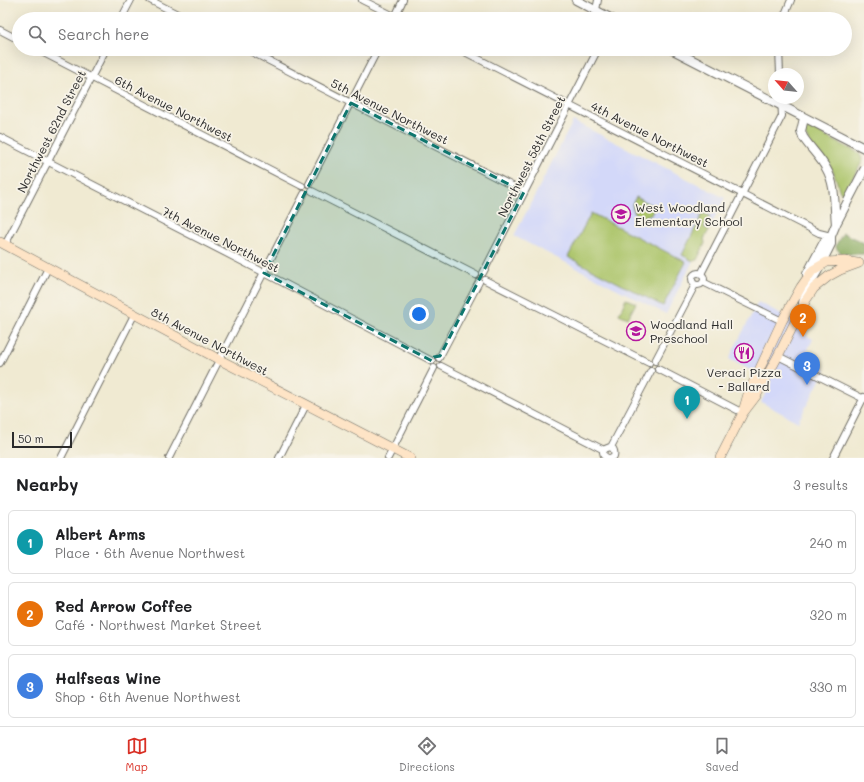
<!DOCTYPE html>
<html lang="en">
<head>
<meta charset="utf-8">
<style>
	body { margin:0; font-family:Mali,sans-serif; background:#f2f2f2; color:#202124 }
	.compass { position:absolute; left:768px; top:68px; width:36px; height:36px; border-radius:50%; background:#fff; box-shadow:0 4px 16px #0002; rotate:297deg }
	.scale { position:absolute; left:12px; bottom:10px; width:60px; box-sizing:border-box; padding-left:4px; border:2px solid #2b2b2b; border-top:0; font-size:11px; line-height:14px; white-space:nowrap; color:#2b2b2b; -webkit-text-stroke:3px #f7f3e8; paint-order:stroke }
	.you { position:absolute; left:419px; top:314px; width:14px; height:14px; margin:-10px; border:3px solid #fff; border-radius:50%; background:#1a73e8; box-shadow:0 0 0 6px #1a73e833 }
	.badge { display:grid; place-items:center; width:26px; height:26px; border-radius:50%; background:#d93025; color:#fff; font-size:13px; font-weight:700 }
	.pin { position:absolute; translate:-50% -33px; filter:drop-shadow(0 1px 2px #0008) }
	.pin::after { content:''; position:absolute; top:21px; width:14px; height:12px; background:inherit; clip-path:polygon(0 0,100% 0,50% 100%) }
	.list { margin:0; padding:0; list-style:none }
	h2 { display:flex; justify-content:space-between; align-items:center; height:52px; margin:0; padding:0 16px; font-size:17px }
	h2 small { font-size:13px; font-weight:400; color:#757577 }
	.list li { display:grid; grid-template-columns:26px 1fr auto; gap:12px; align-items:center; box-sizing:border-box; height:64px; margin:0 8px 8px; padding:0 8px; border:1px solid #e0e0e0; border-radius:6px }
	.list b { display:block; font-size:15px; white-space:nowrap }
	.list p { margin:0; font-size:13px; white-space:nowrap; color:#757577 }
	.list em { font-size:13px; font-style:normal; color:#757577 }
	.icon { flex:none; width:22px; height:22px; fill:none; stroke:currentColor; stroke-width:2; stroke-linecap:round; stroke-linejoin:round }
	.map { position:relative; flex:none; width:864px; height:458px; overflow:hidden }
	.search { position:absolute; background:#fff; box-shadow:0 4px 16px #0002; left:12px; right:12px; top:12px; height:44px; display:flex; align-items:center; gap:10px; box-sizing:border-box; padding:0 14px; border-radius:22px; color:#757577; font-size:15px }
	.sheet { height:268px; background:#fff }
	nav { display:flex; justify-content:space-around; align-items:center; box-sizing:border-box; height:56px; border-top:1px solid #e0e0e0; background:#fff; font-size:11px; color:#757577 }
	nav a { display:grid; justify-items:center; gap:2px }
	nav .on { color:#d93025 }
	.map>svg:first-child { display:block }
	.built { fill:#d3d8f9 }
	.green { fill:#abc469; stroke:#6b784a }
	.forest { fill:#88aa5d; stroke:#5a6a44 }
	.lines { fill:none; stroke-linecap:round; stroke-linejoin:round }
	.minor-casing { stroke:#706e65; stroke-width:8 }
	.tertiary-casing { stroke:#706e65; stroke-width:10 }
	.secondary-casing { stroke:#706e65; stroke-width:10 }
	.minor { stroke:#fff; stroke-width:6 }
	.tertiary { stroke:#fff; stroke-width:8 }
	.secondary { stroke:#fee4c6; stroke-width:9 }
	.marked { fill:#0f766e; fill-opacity:0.2; stroke:#0f766e; stroke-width:3; stroke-dasharray:8 5; stroke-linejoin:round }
	.labels { text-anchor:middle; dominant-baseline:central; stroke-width:3.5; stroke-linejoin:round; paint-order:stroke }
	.street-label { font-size:12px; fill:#2b2b2b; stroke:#f7f3e8 }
	.poi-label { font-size:12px; fill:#2b2b2b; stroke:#f7f3e8; text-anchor:start }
</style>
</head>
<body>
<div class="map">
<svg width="864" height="458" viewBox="0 0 864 458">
	<rect width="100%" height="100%" fill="#f7f3e8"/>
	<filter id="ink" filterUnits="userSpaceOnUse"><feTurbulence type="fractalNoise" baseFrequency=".025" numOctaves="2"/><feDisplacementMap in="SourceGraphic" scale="8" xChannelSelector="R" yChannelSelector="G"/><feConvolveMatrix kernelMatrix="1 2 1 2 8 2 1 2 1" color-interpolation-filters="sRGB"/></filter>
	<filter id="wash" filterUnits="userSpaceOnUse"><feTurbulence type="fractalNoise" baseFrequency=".012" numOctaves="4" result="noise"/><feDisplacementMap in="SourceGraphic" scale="16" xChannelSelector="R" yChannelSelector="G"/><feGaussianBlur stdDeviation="0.9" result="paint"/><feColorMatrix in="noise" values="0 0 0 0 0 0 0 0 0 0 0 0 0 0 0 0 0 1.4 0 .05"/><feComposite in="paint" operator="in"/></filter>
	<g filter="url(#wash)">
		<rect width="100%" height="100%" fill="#f0ead2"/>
		<path class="built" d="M573 121 725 198 704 239 705 243 697 260 693 261 666 314 514 236Z
			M758 302 809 328 805 335 813 339 804 358 826 369 798 422 761 402 772 381 729 359Z"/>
		<path class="green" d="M807 125C814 125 817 130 821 134L859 153 861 157 862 160V162L845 192 844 194 840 192C837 183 835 174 830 166 824 156 796 136 807 125Z
			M636 197 655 207 651 214 643 217 634 213 632 204Z
			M591 213 686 262 663 306 568 257Z
			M703 213 710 216 704 227 709 230 704 239 705 243 697 260 693 261 682 255Z
			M626 299 636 303 628 318 619 314Z"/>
		<path class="forest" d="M843 233 864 243V254H843C839 252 836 249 836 245Z"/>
	</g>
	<g filter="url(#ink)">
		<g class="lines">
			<g class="minor-casing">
				<path id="minor" d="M150 0 187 19
					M362 0 400 19
					M596 10 598 0
					M121 19 131 0
					M394 19 403 0
					M783 19 791 0
					M0 30 19 40
					M36 49 302 186
					M246 49 524 192
					M459 49 819 233 831 236
					M779 49 780 74
					M0 137 257 269 432 361
					M309 184 378 49
					M312 191 476 275
					M5 245 106 49
					M483 273 598 49
					M692 279a6 6 0 1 1 12 0a6 6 0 1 1-12 0Z
					M701 274 782 116 781 98
					M485 280 649 363
					M703 282 782 321
					M778 356 864 399
					M439 358 479 282
					M655 361 695 285
					M0 363 48 268
					M441 366 604 450
					M658 369 743 413
					M611 447 651 371
					M61 458 134 315
					M169 458 304 194
					M279 458 306 405
					M388 458 434 368
					M608 458 604 456 603 452 605 449 610 447C614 448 615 452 614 456L610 458
					M833 458 864 397"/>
			</g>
			<g class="tertiary-casing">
				<path id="tertiary" d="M576 0 612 19
					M671 49 864 148
					M804 118 801 131 803 137C810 148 820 157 826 168 836 185 834 205 836 224
					M807 274 824 242 831 236
					M803 303 806 290 817 272 831 244V236L836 224 864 170"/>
			</g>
			<g class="secondary-casing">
				<path id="secondary" d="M0 242 220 360 410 458
					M744 408 748 394 782 321 801 287 813 270 827 262 844 261 857 263
					M720 458 743 413 756 396 778 356 806 300 814 288 829 276 840 270 859 263"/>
			</g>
			<use href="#minor" class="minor"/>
			<use href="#tertiary" class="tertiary"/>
			<use href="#secondary" class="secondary"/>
		</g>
	</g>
	<path class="marked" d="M351 103 524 192 440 356 434 357 432 361 264 273Z"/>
	<defs>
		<g id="school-ring" transform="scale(1)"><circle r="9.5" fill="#f7f3e8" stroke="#b5179e" stroke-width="1.5"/><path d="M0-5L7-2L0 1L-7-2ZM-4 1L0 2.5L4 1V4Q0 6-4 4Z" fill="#b5179e"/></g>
		<g id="restaurant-ring" transform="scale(1)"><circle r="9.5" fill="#f7f3e8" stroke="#b5179e" stroke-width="1.5"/><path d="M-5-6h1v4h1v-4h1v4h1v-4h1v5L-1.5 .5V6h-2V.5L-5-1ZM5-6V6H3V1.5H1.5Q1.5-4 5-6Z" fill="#b5179e"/></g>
	</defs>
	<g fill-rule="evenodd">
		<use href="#school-ring" x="621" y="214"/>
		<use href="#school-ring" x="636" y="331"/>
		<use href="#restaurant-ring" x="744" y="353"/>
	</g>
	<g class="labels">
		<g class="street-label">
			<text transform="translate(174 108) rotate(27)">6th Avenue Northwest</text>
			<text transform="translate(390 111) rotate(27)">5th Avenue Northwest</text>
			<text transform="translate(51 131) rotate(-63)">Northwest 62nd Street</text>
			<text transform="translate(650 134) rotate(27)">4th Avenue Northwest</text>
			<text transform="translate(531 156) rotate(-63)">Northwest 58th Street</text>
			<text transform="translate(221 239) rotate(27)">7th Avenue Northwest</text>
			<text transform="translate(210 341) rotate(28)">8th Avenue Northwest</text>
		</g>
		<g class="poi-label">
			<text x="635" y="207">West Woodland<tspan x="635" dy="14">Elementary School</tspan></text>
			<text x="650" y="324">Woodland Hall<tspan x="650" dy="14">Preschool</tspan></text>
			<text x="744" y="372" text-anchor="middle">Veraci Pizza<tspan x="744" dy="14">- Ballard</tspan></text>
		</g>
	</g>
</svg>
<svg class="compass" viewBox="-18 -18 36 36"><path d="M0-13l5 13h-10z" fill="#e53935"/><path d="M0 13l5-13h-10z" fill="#757577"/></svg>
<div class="scale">50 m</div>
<div class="you"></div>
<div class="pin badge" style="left:687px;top:419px;background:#0f9aa8">1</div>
<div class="pin badge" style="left:803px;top:337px;background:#e8710a">2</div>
<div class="pin badge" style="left:807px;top:385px;background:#3f7fe0">3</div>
<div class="search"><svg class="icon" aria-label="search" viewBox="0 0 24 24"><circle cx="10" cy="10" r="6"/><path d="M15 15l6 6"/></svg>Search here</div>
</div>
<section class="sheet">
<h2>Nearby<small>3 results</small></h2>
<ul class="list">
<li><span class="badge" style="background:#0f9aa8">1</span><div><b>Albert Arms</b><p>Place · 6th Avenue Northwest</p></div><em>240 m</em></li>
<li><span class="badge" style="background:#e8710a">2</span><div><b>Red Arrow Coffee</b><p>Café · Northwest Market Street</p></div><em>320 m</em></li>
<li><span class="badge" style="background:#3f7fe0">3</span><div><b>Halfseas Wine</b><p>Shop · 6th Avenue Northwest</p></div><em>330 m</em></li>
</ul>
</section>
<nav>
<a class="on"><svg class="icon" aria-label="map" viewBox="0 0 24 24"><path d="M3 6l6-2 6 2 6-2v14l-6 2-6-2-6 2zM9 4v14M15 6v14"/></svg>Map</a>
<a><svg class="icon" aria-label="directions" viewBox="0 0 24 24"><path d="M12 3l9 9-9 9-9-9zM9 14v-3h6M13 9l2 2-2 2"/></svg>Directions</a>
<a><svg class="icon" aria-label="saved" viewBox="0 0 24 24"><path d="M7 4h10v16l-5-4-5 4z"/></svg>Saved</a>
</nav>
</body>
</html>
